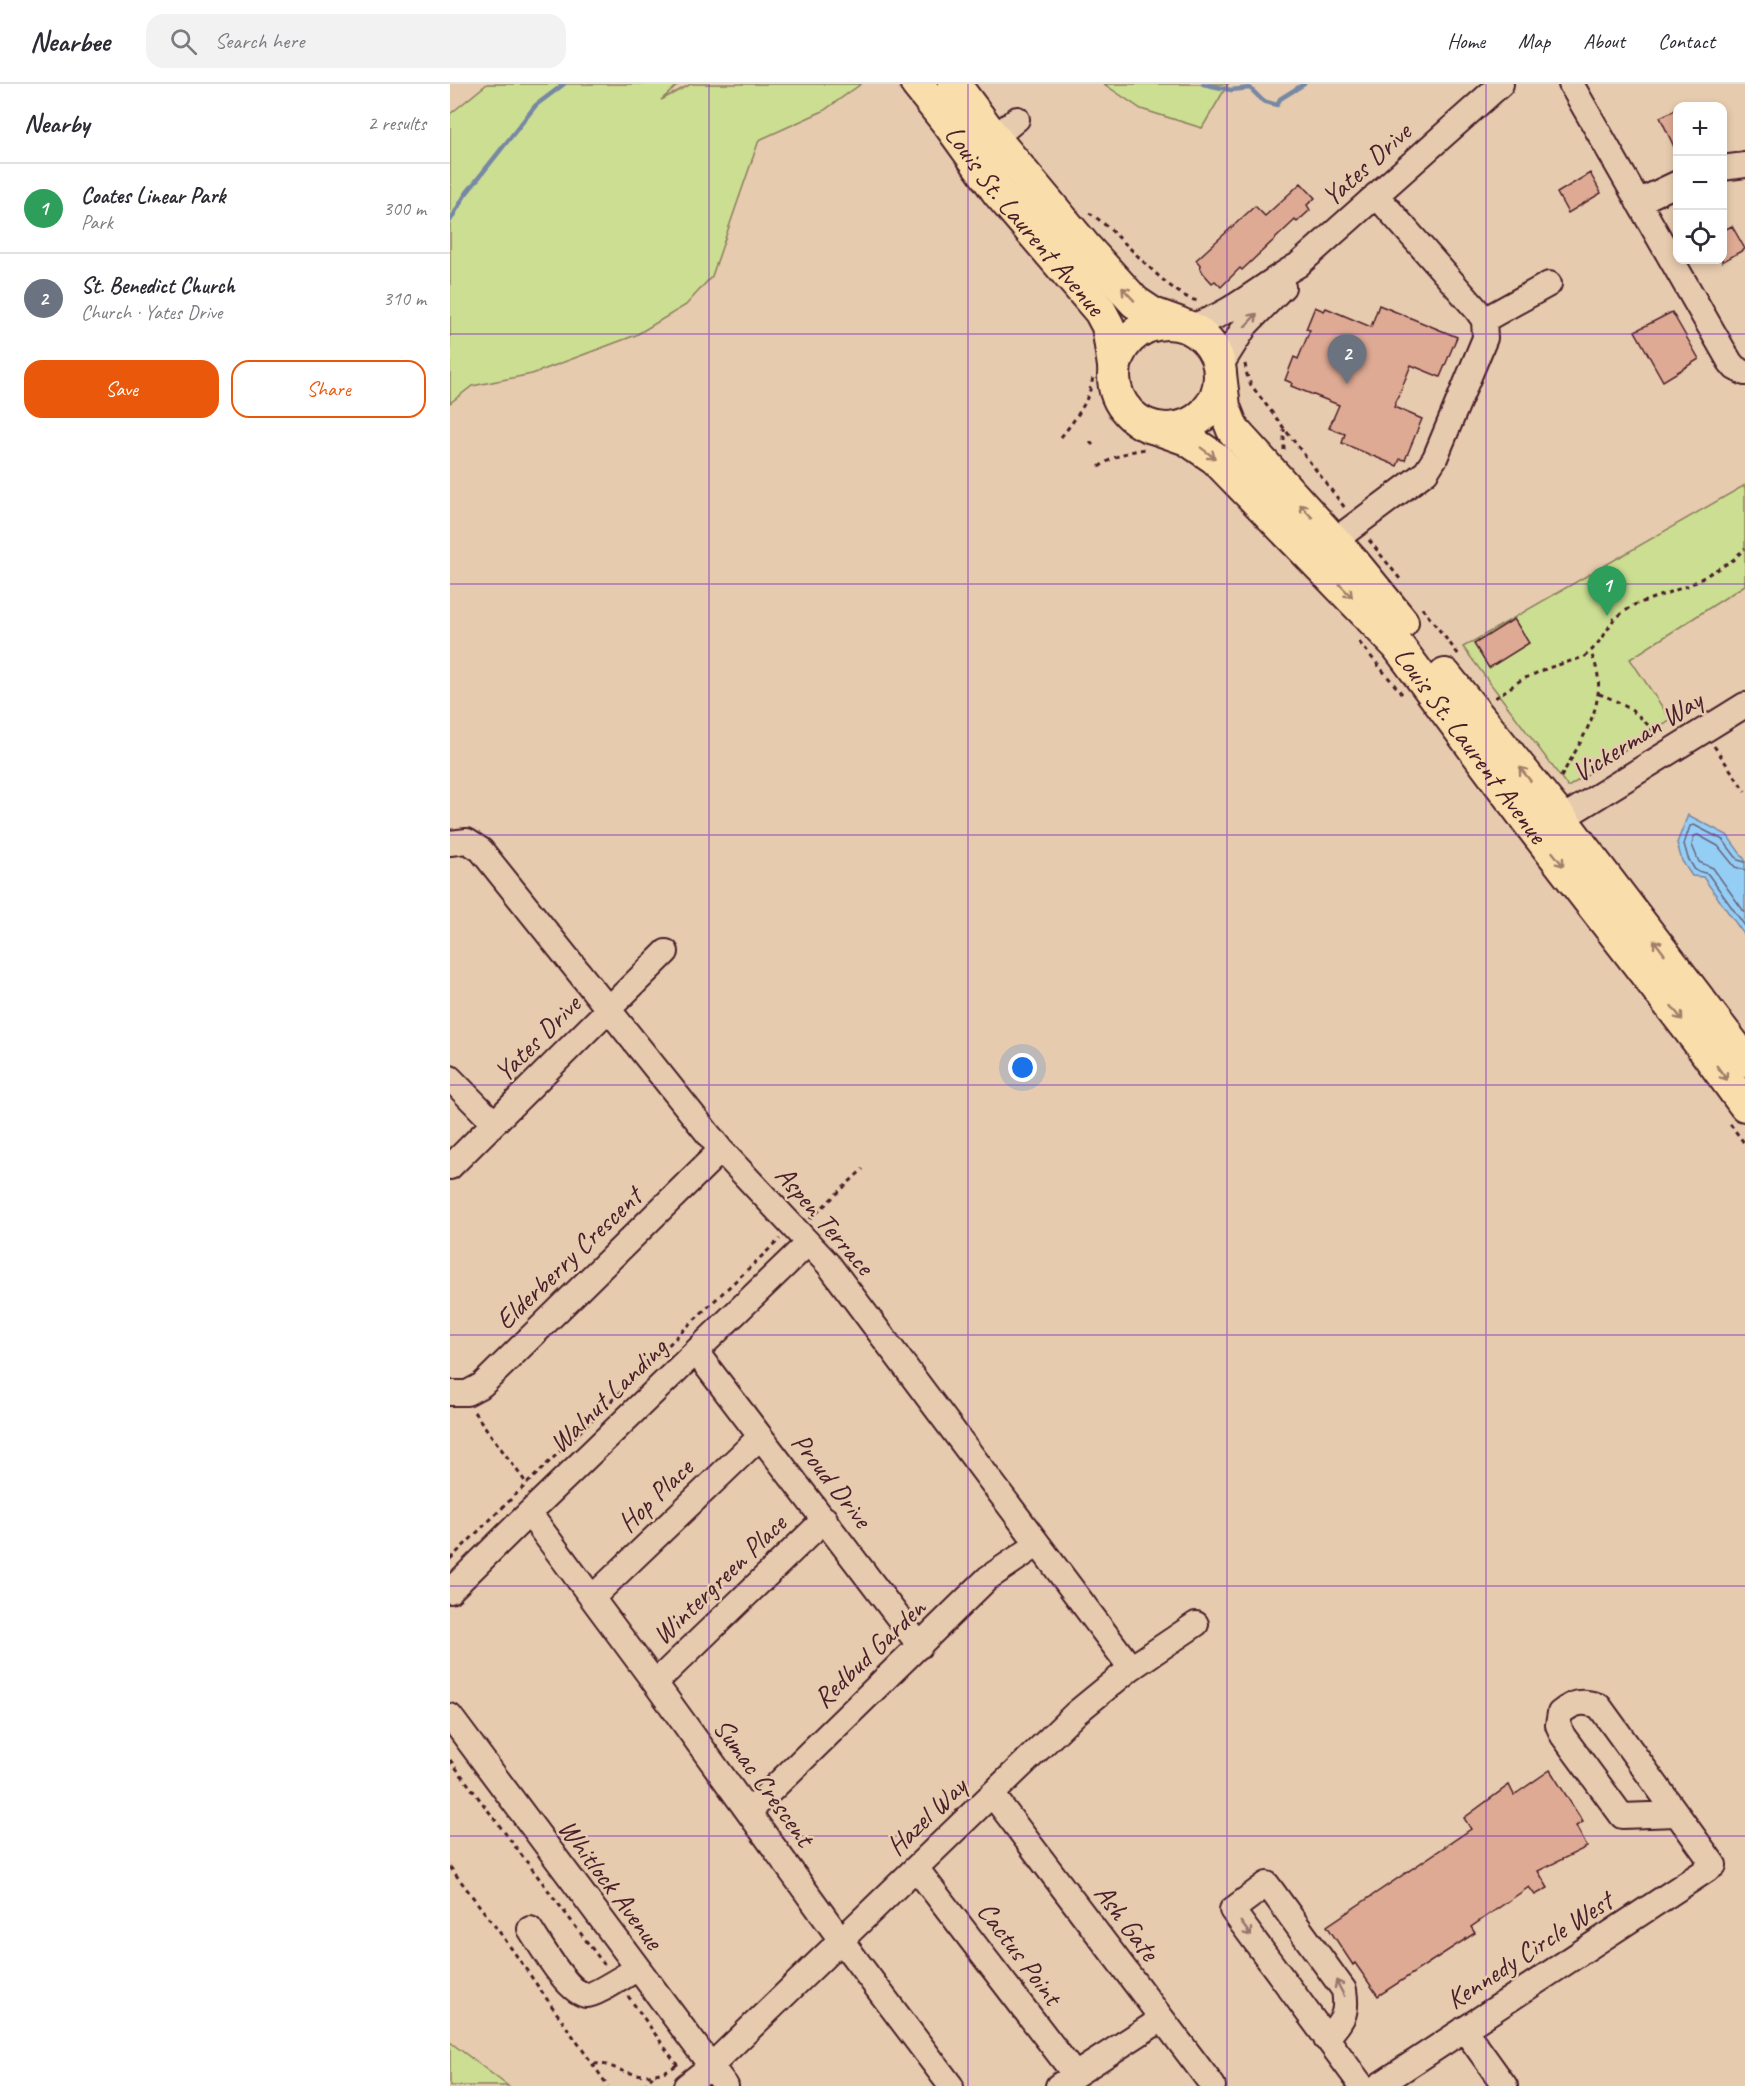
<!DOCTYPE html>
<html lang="en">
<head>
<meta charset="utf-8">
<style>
	body { margin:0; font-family:Caveat,sans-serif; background:#f2f2f3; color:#2b2b33 }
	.controls { position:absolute; right:18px; top:18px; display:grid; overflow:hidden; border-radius:12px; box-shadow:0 3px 9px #0003 }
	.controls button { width:54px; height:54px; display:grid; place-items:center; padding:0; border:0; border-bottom:2px solid #e1e1e2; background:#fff; color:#2b2b33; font:30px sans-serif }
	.you { position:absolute; left:573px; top:984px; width:21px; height:21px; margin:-15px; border:4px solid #fff; border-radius:50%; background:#1a73e8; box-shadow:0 0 0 9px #1a73e833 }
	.badge { display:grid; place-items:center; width:39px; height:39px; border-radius:50%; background:#ea580c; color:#fff; font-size:20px; font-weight:700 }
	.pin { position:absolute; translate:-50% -50px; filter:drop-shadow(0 2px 3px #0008) }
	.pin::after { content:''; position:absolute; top:32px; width:21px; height:18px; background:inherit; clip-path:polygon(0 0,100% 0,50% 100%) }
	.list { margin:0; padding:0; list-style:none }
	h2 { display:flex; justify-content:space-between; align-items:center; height:78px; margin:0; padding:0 24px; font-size:26px }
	h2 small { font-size:20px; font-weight:400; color:#7c7c81 }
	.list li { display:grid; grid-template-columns:39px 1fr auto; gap:18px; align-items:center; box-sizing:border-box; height:90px; padding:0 24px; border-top:2px solid #e1e1e2 }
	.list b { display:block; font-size:22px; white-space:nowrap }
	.list p { margin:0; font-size:20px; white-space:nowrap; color:#7c7c81 }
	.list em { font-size:20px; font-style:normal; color:#7c7c81 }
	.actions { display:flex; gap:12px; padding:18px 24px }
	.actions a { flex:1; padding:14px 0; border:2px solid #ea580c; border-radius:18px; text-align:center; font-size:21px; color:#ea580c }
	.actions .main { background:#ea580c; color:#fff }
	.icon { flex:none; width:33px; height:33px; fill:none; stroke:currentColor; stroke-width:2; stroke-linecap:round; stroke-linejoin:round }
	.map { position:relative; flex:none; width:1295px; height:2002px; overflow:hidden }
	header { display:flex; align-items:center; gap:36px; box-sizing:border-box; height:84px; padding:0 30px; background:#fff; border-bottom:2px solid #e1e1e2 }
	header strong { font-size:28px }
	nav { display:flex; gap:33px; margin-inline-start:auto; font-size:21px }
	.search { width:420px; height:54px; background:#f2f2f3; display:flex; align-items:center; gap:15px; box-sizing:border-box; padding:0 21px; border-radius:18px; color:#7c7c81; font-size:22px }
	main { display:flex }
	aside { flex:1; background:#fff }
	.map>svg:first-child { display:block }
	.green { fill:#ccde92; stroke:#8b7e5e; stroke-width:1.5 }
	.water { fill:#95cef5; stroke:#7788a4; stroke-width:1.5 }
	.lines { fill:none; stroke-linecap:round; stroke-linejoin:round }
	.shore { stroke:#68657c; stroke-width:1.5 }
	.stream { stroke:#7788a4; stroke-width:4.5 }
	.building { fill:#deaa94; stroke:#4a1f2b; stroke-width:1.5 }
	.minor-casing { stroke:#4a1f2b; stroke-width:28 }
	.major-casing { stroke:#4a1f2b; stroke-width:36 }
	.path { stroke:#4a1f2b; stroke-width:3; stroke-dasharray:4.5 4.5; stroke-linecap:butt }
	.minor { stroke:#e6cbae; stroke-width:24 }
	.major { stroke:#f9deab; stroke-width:32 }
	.oneway { stroke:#a27e6b }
	.oneway2 { stroke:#98756c }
	.grid { fill:none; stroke:#7b2cbf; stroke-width:1.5; stroke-opacity:0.55 }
	.labels { text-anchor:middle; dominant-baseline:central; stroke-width:5; stroke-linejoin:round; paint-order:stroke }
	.street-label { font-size:28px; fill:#4a1f2b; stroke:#e6cbae }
</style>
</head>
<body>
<header>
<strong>Nearbee</strong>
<div class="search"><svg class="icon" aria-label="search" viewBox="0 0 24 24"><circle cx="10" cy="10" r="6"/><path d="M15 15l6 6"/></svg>Search here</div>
<nav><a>Home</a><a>Map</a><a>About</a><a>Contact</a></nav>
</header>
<main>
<aside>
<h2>Nearby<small>2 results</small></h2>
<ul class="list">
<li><span class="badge" style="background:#2e9e5b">1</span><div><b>Coates Linear Park</b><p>Park</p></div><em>300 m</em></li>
<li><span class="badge" style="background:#6b7280">2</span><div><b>St. Benedict Church</b><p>Church · Yates Drive</p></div><em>310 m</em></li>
</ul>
<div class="actions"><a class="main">Save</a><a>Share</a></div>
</aside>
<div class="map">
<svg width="1295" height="2002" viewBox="0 0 1295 2002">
	<rect width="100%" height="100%" fill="#e6cbae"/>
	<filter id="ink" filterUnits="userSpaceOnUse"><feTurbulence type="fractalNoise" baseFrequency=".0167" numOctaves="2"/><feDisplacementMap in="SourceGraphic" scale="12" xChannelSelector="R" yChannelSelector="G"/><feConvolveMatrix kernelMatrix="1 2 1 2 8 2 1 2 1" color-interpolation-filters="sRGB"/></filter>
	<g filter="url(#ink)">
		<path class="green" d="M37 0H229L211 16 241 0H411L373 27 309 56 262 192 236 221 186 251 82 290 22 302 0 319V30Z
			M654 0H778L752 44 691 25Z
			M1295 401V501L1180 575 1221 636 1118 703 1013 563Z
			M0 1958 58 2002H0Z"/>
		<path class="water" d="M1238 731 1277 751 1295 776V852L1253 793 1242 792 1232 777 1227 759Z"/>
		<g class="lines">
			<path class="shore" d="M1295 778 1288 776 1273 756 1244 741 1240 742 1234 760 1238 774 1245 786 1258 790 1295 842
				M1295 786 1285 783 1268 762 1248 751 1244 752 1242 761 1249 778 1263 784 1295 829"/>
			<path class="stream" d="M753 0 781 6 800 4 813 17 827 21 830 15 854 0
				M0 137 15 111 86 21 114 0"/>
		</g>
		<path class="building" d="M1227 25V69L1210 33Z
			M1140 89 1151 109 1118 129 1107 109Z
			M851 99 865 114 857 121 860 126 847 138 845 136 792 186 790 184 771 203 765 197 762 199 753 189 750 183 751 182 746 176 805 122 815 132Z
			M1282 142 1295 165 1272 178V147Z
			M929 221 1007 253 990 293 961 281 944 323 972 335 955 376 950 375 947 382 892 359 895 350 879 344 889 321 841 302 842 299 835 296 844 273 848 275 860 246 856 245 865 223 874 227 876 224 921 243Z
			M1222 228 1249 275 1213 297 1185 247Z
			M1064 535 1079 559 1039 584 1024 560Z
			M1100 1686 1133 1738 1126 1742 1137 1763 1088 1787 1098 1804 1085 1811 1079 1803 1021 1843 1025 1849 928 1912 905 1879 903 1881 877 1842 1021 1745 1014 1734 1059 1701 1064 1711Z"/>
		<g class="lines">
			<g class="minor-casing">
				<path id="minor" d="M1121 0 1280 278 1285 284 1295 289
					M544 54 567 35
					M1272 84 1295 81
					M1188 118 1228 99
					M1034 236 1099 200
					M739 243C783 230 809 203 848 181L1051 0
					M769 284 796 241 833 203
					M884 457 976 388 985 374 1035 254 1034 236 1026 225 926 111
					M1111 735 1295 621
					M0 759 17 757 31 766 271 1066 379 1181 681 1584
					M0 994 44 1039
					M0 1083 216 868
					M246 1268 470 1562
					M0 1309H17L32 1301 271 1066
					M79 1429 205 1599 391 1856 501 2002
					M0 1507 79 1429 358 1159
					M143 1513 310 1353
					M205 1599 375 1435
					M0 1632 276 2002
					M542 1710 763 2002
					M299 1728 538 1494 587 1461
					M466 1784 625 1991
					M80 1845C90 1860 119 1911 137 1911 146 1911 177 1890 187 1885
					M1014 1945 1055 2002
					M876 1955C892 1936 898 1932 894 1906L817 1800 782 1826 912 2002
					M236 2002 261 1982 626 1629 681 1584 746 1540
					M608 2002 712 1935
					M928 2002 1264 1781 1149 1622C1132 1616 1124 1618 1110 1629L1108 1641 1113 1652 1172 1732 1226 1730"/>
			</g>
			<g class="major-casing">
				<g id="major">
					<path id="s1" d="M467 0 499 40 548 108 650 227 658 242 664 282"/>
					<path d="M504 0 544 54 635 163 685 218 703 230 728 239"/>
					<circle cx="717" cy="292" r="53"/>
					<path d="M770 290 774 323 783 346 903 478 952 538"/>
					<path id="s2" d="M706 344 737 355 765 374 947 561 1083 744 1248 957 1295 1021"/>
					<path d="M995 591 1111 735 1295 976"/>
				</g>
			</g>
			<path class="path" d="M639 129C669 146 721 216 750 217
				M795 280 797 291 801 301 895 424
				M611 353C625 336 641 315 643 291
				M640 358 643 361
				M834 366V345
				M649 383C664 372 678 367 697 365
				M919 456 950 495
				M972 524 1009 571
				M909 558 952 610
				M1149 610C1171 617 1194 632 1206 652
				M1045 614 1071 596 1098 584 1134 573 1142 566 1153 553 1164 535 1184 521 1240 501 1283 476 1295 464
				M1264 662 1295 707
				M1111 693C1132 654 1164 612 1140 568
				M1280 1040 1295 1060
				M360 1135 413 1085
				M24 1328 77 1400
				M0 1475 244 1236 330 1155
				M0 1676 156 1883
				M0 1783 54 1854 158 2002
				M178 1912 228 1982
				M144 1980C153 1979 158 1981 167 1985 190 1993 206 1994 227 1981
				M194 2002 203 1992"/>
			<use href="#minor" class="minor"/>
			<use href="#major" class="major"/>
		</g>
		<defs><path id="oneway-shaft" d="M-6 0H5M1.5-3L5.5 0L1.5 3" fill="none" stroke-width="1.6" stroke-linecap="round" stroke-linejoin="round" transform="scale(1.5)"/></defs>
		<g class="oneway">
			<use href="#oneway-shaft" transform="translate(678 210) rotate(-133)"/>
			<use href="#oneway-shaft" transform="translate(758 369) rotate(37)"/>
			<use href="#oneway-shaft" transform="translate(856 427) rotate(-133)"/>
			<use href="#oneway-shaft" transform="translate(896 507) rotate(46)"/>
			<use href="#oneway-shaft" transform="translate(1075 690) rotate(-129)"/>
			<use href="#oneway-shaft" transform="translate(1108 775) rotate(52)"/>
			<use href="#oneway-shaft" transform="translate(1209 863) rotate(-127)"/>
			<use href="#oneway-shaft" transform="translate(1227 929) rotate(52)"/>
			<use href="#oneway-shaft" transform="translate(1272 989) rotate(54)"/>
		</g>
		<g class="oneway2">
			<use href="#oneway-shaft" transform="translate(801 236) rotate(-47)"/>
			<use href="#oneway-shaft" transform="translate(796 1845) rotate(54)"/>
			<use href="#oneway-shaft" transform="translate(890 1904) rotate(-117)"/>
		</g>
	</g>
	<path class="grid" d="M259 0V2002M518 0V2002M777 0V2002M1036 0V2002M0 250H1295M0 500H1295M0 751H1295M0 1001H1295M0 1251H1295M0 1502H1295M0 1752H1295"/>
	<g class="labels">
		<g class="street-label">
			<text transform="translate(916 80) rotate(-42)">Yates Drive</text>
			<text stroke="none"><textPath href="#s1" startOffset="174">Louis St. Laurent Avenue</textPath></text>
			<text transform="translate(1187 652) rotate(-32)">Vickerman Way</text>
			<text stroke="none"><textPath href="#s2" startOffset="452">Louis St. Laurent Avenue</textPath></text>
			<text transform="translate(87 954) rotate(-45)">Yates Drive</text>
			<text transform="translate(375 1136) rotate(49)">Aspen Terrace</text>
			<text transform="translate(118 1174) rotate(-44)">Elderberry Crescent</text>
			<text transform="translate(158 1311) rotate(-44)">Walnut Landing</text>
			<text transform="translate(382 1396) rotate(52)">Proud Drive</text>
			<text transform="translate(205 1411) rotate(-44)">Hop Place</text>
			<text transform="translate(269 1495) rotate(-44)">Wintergreen Place</text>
			<text transform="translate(419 1569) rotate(-44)">Redbud Garden</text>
			<text transform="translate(314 1698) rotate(54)">Sumac Crescent</text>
			<text transform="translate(476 1732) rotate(-44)">Hazel Way</text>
			<text transform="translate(161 1800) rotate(53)">Whitlock Avenue</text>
			<text transform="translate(677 1838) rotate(53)">Ash Gate</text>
			<text transform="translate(1079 1866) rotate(-33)">Kennedy Circle West</text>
			<text transform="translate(570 1869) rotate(53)">Cactus Point</text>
		</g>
	</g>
</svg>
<div class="controls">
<button>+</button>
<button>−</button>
<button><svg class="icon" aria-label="locate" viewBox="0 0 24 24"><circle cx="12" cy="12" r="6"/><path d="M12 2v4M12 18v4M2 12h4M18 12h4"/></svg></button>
</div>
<div class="you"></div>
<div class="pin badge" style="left:1157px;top:532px;background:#2e9e5b">1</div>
<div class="pin badge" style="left:897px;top:300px;background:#6b7280">2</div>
</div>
</main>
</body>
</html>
